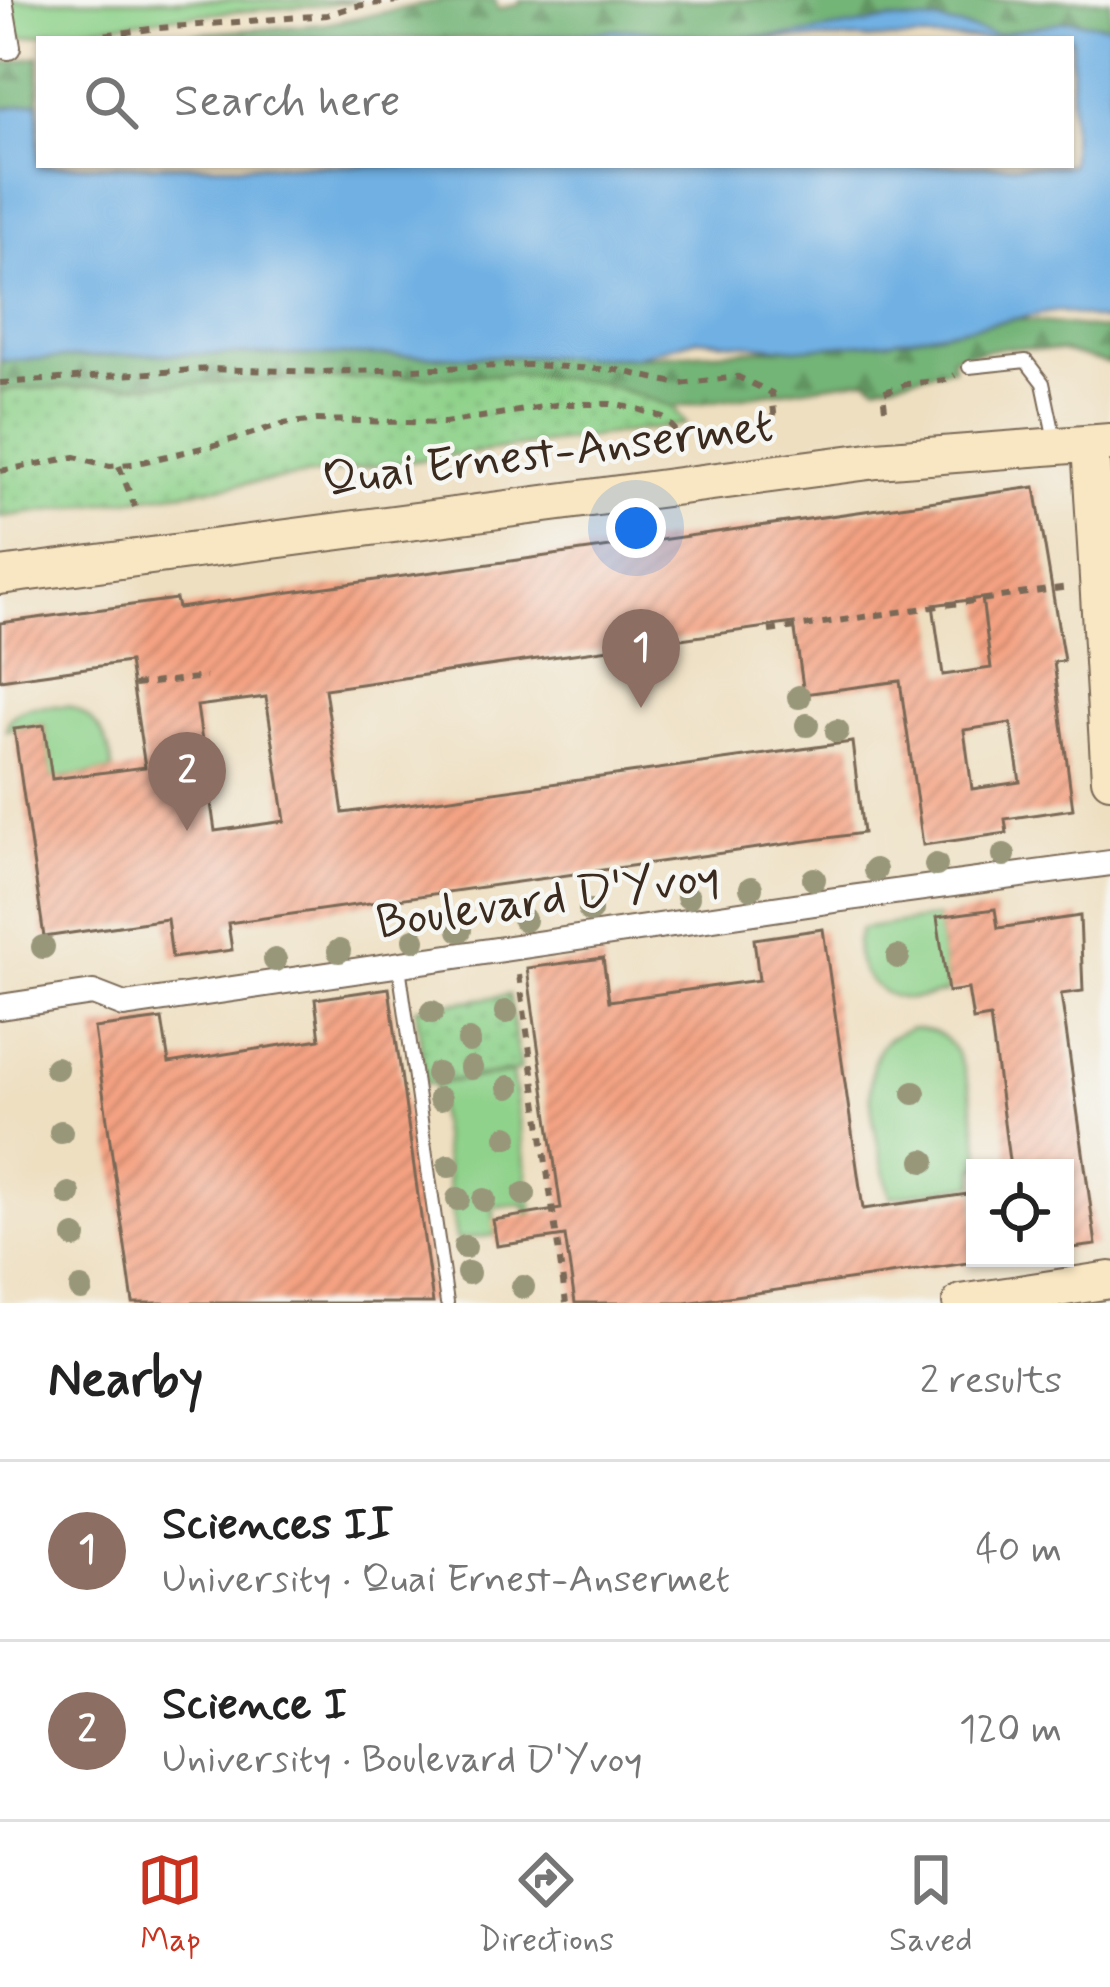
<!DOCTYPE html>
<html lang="en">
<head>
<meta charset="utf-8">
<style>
	body { margin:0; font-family:Mynerve,sans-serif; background:#f2f2f2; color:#222 }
	.controls { position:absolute; right:36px; bottom:36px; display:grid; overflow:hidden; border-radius:0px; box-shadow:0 3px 9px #0004 }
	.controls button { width:108px; height:108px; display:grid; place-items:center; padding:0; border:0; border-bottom:3px solid #e0e0e0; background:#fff; color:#222; font:60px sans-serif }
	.you { position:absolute; left:636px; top:528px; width:42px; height:42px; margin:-30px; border:9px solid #fff; border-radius:50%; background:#1a73e8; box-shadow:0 0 0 18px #1a73e833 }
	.badge { display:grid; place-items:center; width:78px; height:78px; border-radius:50%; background:#c8321e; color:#fff; font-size:39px; font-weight:700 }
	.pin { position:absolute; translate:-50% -99px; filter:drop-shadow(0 3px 6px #0008) }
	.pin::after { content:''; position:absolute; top:63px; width:42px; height:36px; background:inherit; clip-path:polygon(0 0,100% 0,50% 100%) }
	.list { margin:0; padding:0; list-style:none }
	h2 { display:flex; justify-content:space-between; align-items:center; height:156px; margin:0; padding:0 48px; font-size:51px }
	h2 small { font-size:39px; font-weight:400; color:#767676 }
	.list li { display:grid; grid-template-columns:78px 1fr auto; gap:36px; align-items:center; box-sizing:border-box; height:180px; padding:0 48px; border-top:3px solid #e0e0e0 }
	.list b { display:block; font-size:45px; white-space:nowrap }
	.list p { margin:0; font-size:39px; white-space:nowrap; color:#767676 }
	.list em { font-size:39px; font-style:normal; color:#767676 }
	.icon { flex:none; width:66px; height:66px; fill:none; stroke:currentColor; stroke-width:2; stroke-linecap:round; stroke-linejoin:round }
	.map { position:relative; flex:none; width:1110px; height:1303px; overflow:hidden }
	.search { position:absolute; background:#fff; box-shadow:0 3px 9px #0004; left:36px; right:36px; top:36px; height:132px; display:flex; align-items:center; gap:30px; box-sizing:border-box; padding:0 42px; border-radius:0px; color:#767676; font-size:45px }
	.sheet { height:516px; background:#fff }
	nav { display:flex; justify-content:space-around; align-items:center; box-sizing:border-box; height:168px; border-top:3px solid #e0e0e0; background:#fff; font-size:33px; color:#767676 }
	nav a { display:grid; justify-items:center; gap:6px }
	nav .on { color:#c8321e }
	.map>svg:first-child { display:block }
	.green { fill:#8fd28b; stroke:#657e54; stroke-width:3 }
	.forest { fill:url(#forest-firs); stroke:#576f4a; stroke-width:3 }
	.park { fill:url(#park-dots); stroke:#657e54; stroke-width:3 }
	.water { fill:#6fb0e3; stroke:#556d80; stroke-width:3 }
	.building { fill:url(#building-hatch); fill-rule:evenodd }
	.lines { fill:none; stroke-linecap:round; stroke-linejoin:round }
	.lane-casing { stroke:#7a6957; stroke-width:16 }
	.street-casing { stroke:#7a6957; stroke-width:28 }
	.secondary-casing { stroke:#7a6957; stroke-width:40 }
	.path { stroke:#7a6957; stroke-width:6; stroke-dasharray:9 9; stroke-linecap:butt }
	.lane { stroke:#fff; stroke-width:12 }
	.street { stroke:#fff; stroke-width:24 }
	.secondary { stroke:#f9e7c3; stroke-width:36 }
	.tree { fill:#99977a }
	.labels { text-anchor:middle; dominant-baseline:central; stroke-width:9; stroke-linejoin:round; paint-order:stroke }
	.street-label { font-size:48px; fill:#3b2a1e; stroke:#f6f6f2 }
</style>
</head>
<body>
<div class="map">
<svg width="1110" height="1303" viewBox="0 0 1110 1303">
	<defs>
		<pattern id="forest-firs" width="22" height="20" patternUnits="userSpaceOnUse" patternTransform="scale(3)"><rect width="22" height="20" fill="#73b477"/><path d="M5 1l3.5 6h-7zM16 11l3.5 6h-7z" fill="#609361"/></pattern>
		<pattern id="park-dots" width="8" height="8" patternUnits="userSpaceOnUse" patternTransform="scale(3)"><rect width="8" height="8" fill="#8fd28b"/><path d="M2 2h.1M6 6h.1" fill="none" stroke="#7cb478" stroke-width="1.8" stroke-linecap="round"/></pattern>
		<pattern id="building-hatch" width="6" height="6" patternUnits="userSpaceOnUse" patternTransform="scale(3)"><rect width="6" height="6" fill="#f4a282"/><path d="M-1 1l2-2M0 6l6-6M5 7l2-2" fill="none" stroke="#c7846a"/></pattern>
	</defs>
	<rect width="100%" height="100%" fill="#f6f6f2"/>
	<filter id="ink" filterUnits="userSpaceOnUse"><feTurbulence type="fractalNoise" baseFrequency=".00833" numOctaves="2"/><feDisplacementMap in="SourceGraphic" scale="24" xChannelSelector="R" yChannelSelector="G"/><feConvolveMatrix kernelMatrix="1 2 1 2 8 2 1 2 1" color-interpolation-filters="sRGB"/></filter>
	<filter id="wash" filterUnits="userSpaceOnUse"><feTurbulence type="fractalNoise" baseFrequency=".004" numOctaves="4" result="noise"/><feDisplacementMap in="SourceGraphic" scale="48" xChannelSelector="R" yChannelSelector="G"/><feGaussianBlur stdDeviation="2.7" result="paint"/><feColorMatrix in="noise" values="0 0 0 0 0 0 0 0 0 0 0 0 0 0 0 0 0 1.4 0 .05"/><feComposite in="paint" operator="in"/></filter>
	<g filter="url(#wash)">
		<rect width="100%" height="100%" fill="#eedfc1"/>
		<path class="green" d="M0 0H359L325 5 178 16 0 40Z
			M69 706C100 721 108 737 113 771L52 779 44 725 6 730C12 701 45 707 69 706Z
			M937 917 948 992C936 994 921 999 908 999 873 997 846 961 861 929Z
			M911 1028C920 1029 931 1030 939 1034 974 1057 975 1130 982 1168H975V1184L890 1197C882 1157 853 1072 886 1041 892 1035 903 1031 911 1028Z
			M512 1073 535 1229H529L525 1204 493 1207 496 1235 456 1240 434 1084Z"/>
		<path class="forest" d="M446 0H495L498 9 520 4V0H1110V26L1070 20 997 35 940 22 796 35 710 39 632 29 516 39H134L325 24Z
			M39 56V102L0 109V64Z
			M1017 319 1110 330V364L1062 351 1005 347 951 357 953 367 877 385 866 379 673 407 601 383 146 384 13 389 0 393V361L153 354 634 357 892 341Z"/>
		<path class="park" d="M517 374 601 383 673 407 686 424 0 517V393L13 389Z
			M509 995 520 1070 426 1084 416 1008Z"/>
		<path class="water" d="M889 20 940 22 997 35 1070 20 1110 26V322L1058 311 892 341 796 349 697 339 634 357 153 354 0 361V109L39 102V165H1071V39H516L632 29 710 39 796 35Z"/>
		<g id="blocks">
			<path class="building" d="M1035 487 1064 661 1054 662 1073 809 1005 819 1007 833 923 845 900 681 804 694 794 623 325 689 343 813 852 742 863 833 228 923 232 950 172 958 167 919 44 937 14 729 44 725 52 779 145 767 129 662 0 680V623L176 599 178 608ZM982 598 991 668 943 675 933 605ZM266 697 285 821 215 831 197 706ZM1011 723 1020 782 972 789 964 730Z
				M995 909 998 928 1080 916 1083 991 1061 994 1096 1245 1065 1249V1168H1010L990 1017 973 1020 968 989 948 992 937 917Z
				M823 929 863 1209 975 1193V1262L685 1303H575L565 1236 497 1246 493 1220 561 1209 527 968 603 958 609 1001 759 980 754 939Z
				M389 988 433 1303H133L94 1028 162 1019 169 1063 320 1039 315 999Z"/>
		</g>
	</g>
	<g filter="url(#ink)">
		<use href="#blocks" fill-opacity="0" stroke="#7a6957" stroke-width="3"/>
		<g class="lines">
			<g class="lane-casing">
				<path id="lane" d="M969 367 1026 361 1043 383 1055 440
					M399 966 447 1303"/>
			</g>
			<g class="street-casing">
				<path id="street" d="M0 0 8 47
					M0 1007 93 993 124 1005 835 900 1110 863"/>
			</g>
			<g class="secondary-casing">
				<path id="secondary" d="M1090 444 1110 779
					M0 576 877 460 1110 442
					M961 1303 1110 1280"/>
			</g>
			<path class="path" d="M70 39 159 28 327 15 355 6 407 0
				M0 383 209 369 321 372 529 365 617 370 679 384 738 377 772 393 775 423
				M885 409 883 393 907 384 946 380 955 375
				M119 466 135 507
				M0 471 75 457 110 466 133 464 215 445 282 424 317 420 445 423 561 404H611L634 408 663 417 680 435
				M769 631 1068 587
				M134 685 206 677
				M519 975 566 1303"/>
			<use href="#lane" class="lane"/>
			<use href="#street" class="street"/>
			<use href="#secondary" class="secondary"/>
		</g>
		<g class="tree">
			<circle cx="799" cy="697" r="12"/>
			<circle cx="807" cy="725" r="12"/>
			<circle cx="837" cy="731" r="12"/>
			<circle cx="1004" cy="855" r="12"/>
			<circle cx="936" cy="865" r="12"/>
			<circle cx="875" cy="870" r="12"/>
			<circle cx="814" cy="879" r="12"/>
			<circle cx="751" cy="888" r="12"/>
			<circle cx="688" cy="897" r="12"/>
			<circle cx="590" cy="911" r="12"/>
			<circle cx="524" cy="920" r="12"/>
			<circle cx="460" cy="930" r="12"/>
			<circle cx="414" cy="940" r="12"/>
			<circle cx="43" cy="947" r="12"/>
			<circle cx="339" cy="951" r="12"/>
			<circle cx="898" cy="957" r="12"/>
			<circle cx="275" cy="960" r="12"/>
			<circle cx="432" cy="1012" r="12"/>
			<circle cx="506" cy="1012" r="12"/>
			<circle cx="469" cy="1041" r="12"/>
			<circle cx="56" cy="1068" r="12"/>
			<circle cx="471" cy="1068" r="12"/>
			<circle cx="437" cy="1074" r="12"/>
			<circle cx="509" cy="1087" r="12"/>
			<circle cx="914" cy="1093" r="12"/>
			<circle cx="440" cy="1099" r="12"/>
			<circle cx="61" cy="1132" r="12"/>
			<circle cx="507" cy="1137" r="12"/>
			<circle cx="924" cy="1161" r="12"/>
			<circle cx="449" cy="1166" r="12"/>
			<circle cx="69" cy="1194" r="12"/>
			<circle cx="524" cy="1194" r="12"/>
			<circle cx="458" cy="1199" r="12"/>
			<circle cx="484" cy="1200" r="12"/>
			<circle cx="75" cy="1237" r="12"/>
			<circle cx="465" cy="1247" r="12"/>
			<circle cx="468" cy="1273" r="12"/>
			<circle cx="523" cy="1287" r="12"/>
			<circle cx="81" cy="1289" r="12"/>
		</g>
	</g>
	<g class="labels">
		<g class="street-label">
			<text transform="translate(548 454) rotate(-7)">Quai Ernest-Ansermet</text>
			<text transform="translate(548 900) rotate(-8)">Boulevard D'Yvoy</text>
		</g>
	</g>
</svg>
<div class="controls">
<button><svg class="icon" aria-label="locate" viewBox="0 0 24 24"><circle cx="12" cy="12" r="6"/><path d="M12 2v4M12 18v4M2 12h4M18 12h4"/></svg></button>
</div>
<div class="you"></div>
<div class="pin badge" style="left:641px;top:708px;background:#8d6e63">1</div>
<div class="pin badge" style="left:187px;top:831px;background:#8d6e63">2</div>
<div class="search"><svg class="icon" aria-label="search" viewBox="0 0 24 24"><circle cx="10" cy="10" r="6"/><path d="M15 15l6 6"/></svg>Search here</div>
</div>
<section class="sheet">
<h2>Nearby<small>2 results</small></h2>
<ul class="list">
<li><span class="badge" style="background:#8d6e63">1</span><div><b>Sciences II</b><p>University · Quai Ernest-Ansermet</p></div><em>40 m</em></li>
<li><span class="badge" style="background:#8d6e63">2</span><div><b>Science I</b><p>University · Boulevard D'Yvoy</p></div><em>120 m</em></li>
</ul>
</section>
<nav>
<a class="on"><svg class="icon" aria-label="map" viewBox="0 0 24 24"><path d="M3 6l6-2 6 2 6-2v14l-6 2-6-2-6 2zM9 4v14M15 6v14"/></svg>Map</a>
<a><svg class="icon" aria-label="directions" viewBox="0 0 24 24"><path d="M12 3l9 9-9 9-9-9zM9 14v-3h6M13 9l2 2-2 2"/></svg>Directions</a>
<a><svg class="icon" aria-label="saved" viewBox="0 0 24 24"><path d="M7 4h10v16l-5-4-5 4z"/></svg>Saved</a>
</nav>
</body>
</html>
